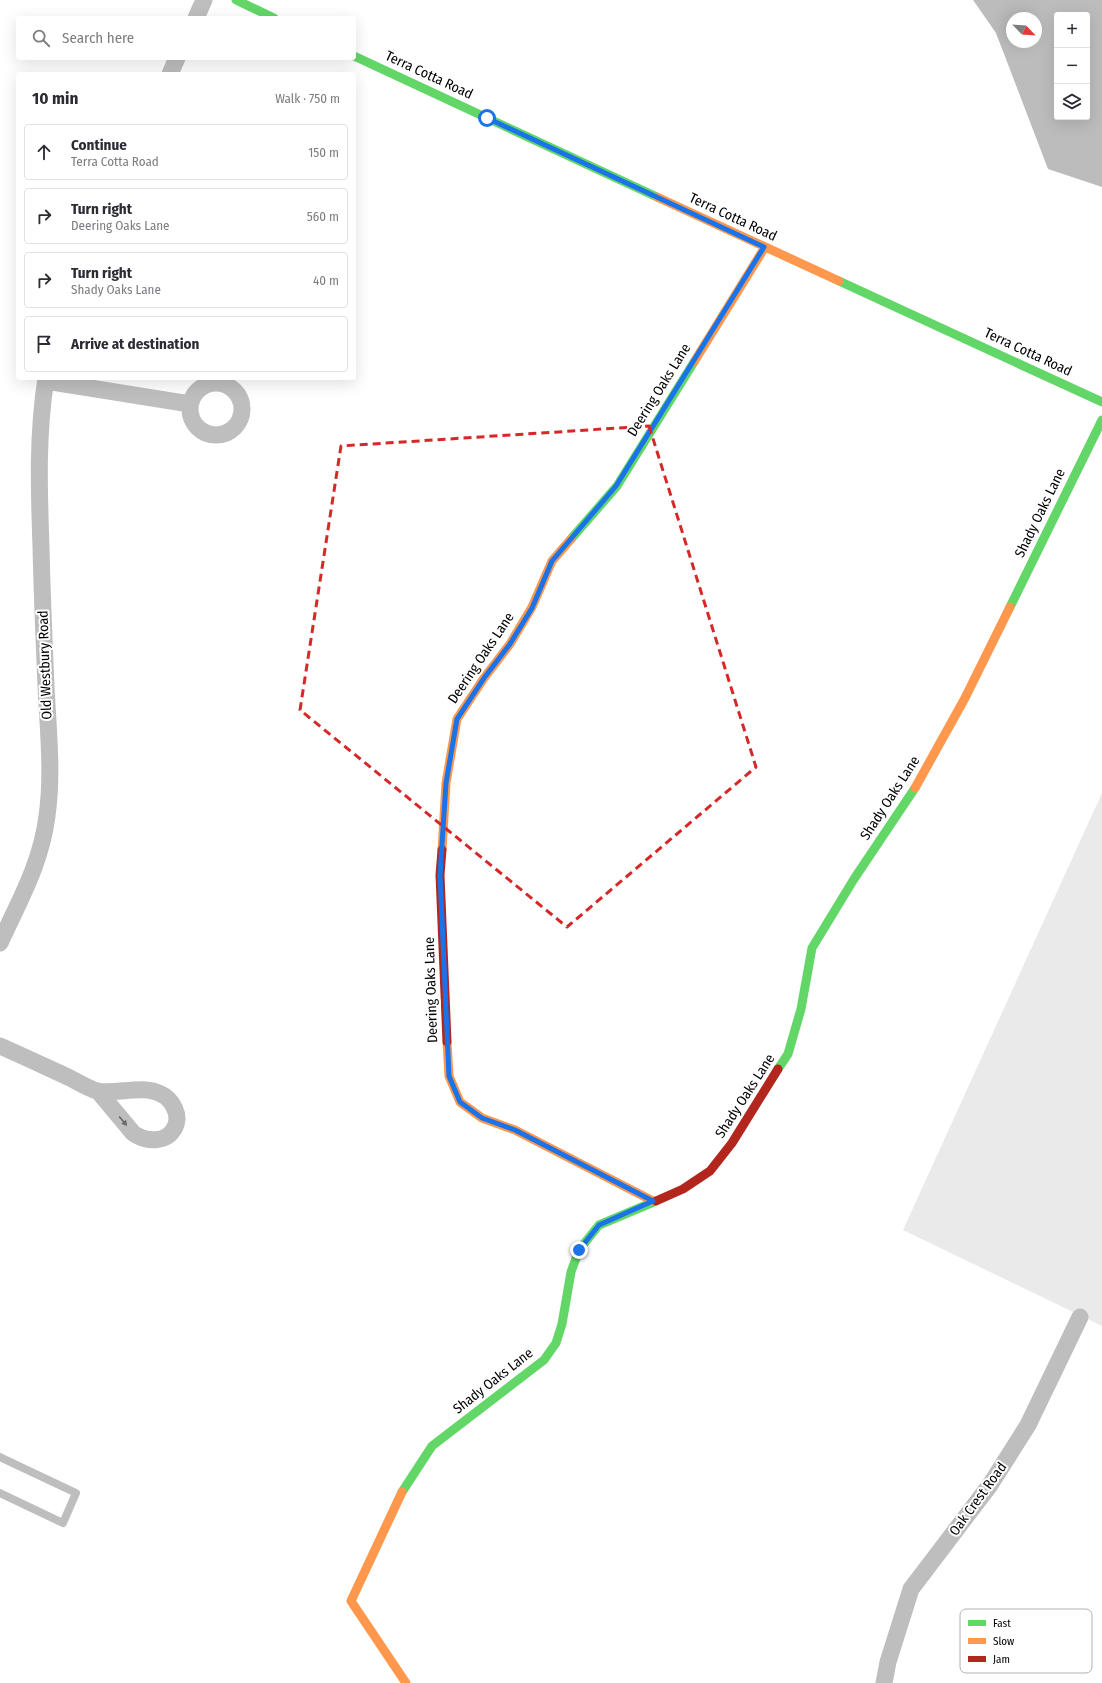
<!DOCTYPE html>
<html lang="en">
<head>
<meta charset="utf-8">
<style>
	body { margin:0; font-family:"Fira Sans Condensed",sans-serif; background:#f2f2f3; color:#2b2b33 }
	.controls { position:absolute; right:12px; top:12px; display:grid; overflow:hidden; border-radius:4px; box-shadow:0 4px 16px #0002 }
	.controls button { width:36px; height:36px; display:grid; place-items:center; padding:0; border:0; border-bottom:1px solid #e1e1e2; background:#fff; color:#2b2b33; font:20px sans-serif }
	.compass { position:absolute; left:1006px; top:12px; width:36px; height:36px; border-radius:50%; background:#fff; box-shadow:0 4px 16px #0002; rotate:115deg }
	.stop { position:absolute; width:12px; height:12px; margin:-9px; border:3px solid #1a73e8; border-radius:50%; background:#fff }
	.stop.end { background:#1a73e8; border-color:#fff; box-shadow:0 1px 4px #0008 }
	.list { margin:0; padding:0; list-style:none }
	h2 { display:flex; justify-content:space-between; align-items:center; height:52px; margin:0; padding:0 16px; font-size:17px }
	h2 small { font-size:13px; font-weight:400; color:#7c7c81 }
	.list li { display:grid; grid-template-columns:26px 1fr auto; gap:12px; align-items:center; box-sizing:border-box; height:56px; margin:0 8px 8px; padding:0 8px; border:1px solid #e1e1e2; border-radius:4px }
	.list b { display:block; font-size:15px; white-space:nowrap }
	.list p { margin:0; font-size:13px; white-space:nowrap; color:#7c7c81 }
	.list em { font-size:13px; font-style:normal; color:#7c7c81 }
	.icon { flex:none; width:22px; height:22px; fill:none; stroke:currentColor; stroke-width:2; stroke-linecap:round; stroke-linejoin:round }
	.map { position:relative; flex:none; width:1102px; height:1683px; overflow:hidden }
	.search { position:absolute; background:#fff; box-shadow:0 4px 16px #0002; left:16px; top:16px; width:340px; height:44px; display:flex; align-items:center; gap:10px; box-sizing:border-box; padding:0 14px; border-radius:4px; color:#7c7c81; font-size:15px }
	.panel { position:absolute; background:#fff; box-shadow:0 4px 16px #0002; left:16px; top:72px; width:340px; height:308px; border-radius:4px }
	.map>svg:first-child { display:block }
	.green { fill:#eaeaea }
	.water { fill:#bcbcbc; fill-rule:evenodd }
	.lines { fill:none; stroke-linecap:round; stroke-linejoin:round }
	.lane { stroke:#bebebe; stroke-width:8 }
	.street { stroke:#bebebe; stroke-width:17 }
	.fast { stroke:#63d668; stroke-width:9 }
	.slow { stroke:#ff974d; stroke-width:9 }
	.jam { stroke:#b3261e; stroke-width:9 }
	.oneway { fill:#686868 }
	.route { stroke:#1a73e8; stroke-width:5 }
	.marked { fill:none; stroke:#d62828; stroke-width:3; stroke-dasharray:8 5; stroke-linejoin:round }
	.labels { text-anchor:middle; dominant-baseline:central; stroke-width:4; stroke-linejoin:round; paint-order:stroke }
	.street-label { font-size:14px; fill:#000; stroke:#fff }
	.key { fill:#fff; stroke:#b2b2b2; stroke-width:1 }
	.key-label { font-size:11px; fill:#000 }
</style>
</head>
<body>
<div class="map">
<svg width="1102" height="1683" viewBox="0 0 1102 1683">
	<rect width="100%" height="100%" fill="#fff"/>
	<path class="green" d="M1102 793V1326L903 1230Z"/>
	<path class="water" d="M973 0H1102V187L1048 169 996 33ZM1057 15H1087V117H1057ZM1012 18H1036V42H1012Z"/>
	<g class="lines">
		<path class="lane" d="M0 1457 76 1493 63 1523 0 1493"/>
		<path class="street" d="M196 18 204 0
			M170 74 177 58
			M46 381 190 404
			M190 409a26 26 0 1 1 52 0a26 26 0 1 1-52 0Z
			M0 943C19 901 41 864 47 816 53 774 48 729 46 686 44 640 42 593 41 547 39 490 37 435 46 378
			M0 1046C23 1056 46 1067 70 1078 78 1082 88 1088 97 1091 117 1095 142 1084 161 1094 172 1099 181 1115 175 1127 167 1144 145 1142 133 1133L98 1091
			M884 1683 888 1662 911 1589 990 1485 1028 1425 1080 1317"/>
		<path class="fast" d="M236 0 274 18
			M354 56 657 197
			M839 281 1102 402
			M571 539 617 486 694 362
			M1010 607 1102 420
			M778 1069 788 1054 801 1009 812 948 854 879 915 788
			M402 1492 432 1446 544 1360 556 1343 562 1324 571 1272 579 1250 599 1225 656 1201"/>
		<path class="slow" d="M657 197 839 281
			M694 362 765 247
			M915 788 965 698 1010 607
			M442 850 446 783 457 719 484 678 510 644 532 607 552 561 571 539
			M447 1042 449 1076 460 1102 482 1118 515 1130 653 1201
			M402 1492 351 1601 406 1683"/>
		<path class="jam" d="M442 850 440 875 447 1042
			M656 1201 683 1189 710 1171 732 1143 778 1069"/>
	</g>
	<defs><path id="oneway-solid" d="M-6-.8H1V-3.2L6.5 0L1 3.2V.8H-6Z"/></defs>
	<use class="oneway" href="#oneway-solid" transform="translate(123 1121) rotate(50)"/>
	<g class="lines">
		<path class="route" d="M487 118 764 247 616 486 552 561 532 608 510 644 484 678 457 719 446 783 440 875 449 1076 460 1102 482 1118 515 1130 653 1201 599 1225 579 1250"/>
	</g>
	<path class="marked" d="M649 426 756 767 567 927 300 710 341 446Z"/>
	<g class="labels">
		<g class="street-label">
			<text transform="translate(429 75) rotate(25)">Terra Cotta Road</text>
			<text transform="translate(733 217) rotate(25)">Terra Cotta Road</text>
			<text transform="translate(1028 352) rotate(25)">Terra Cotta Road</text>
			<text transform="translate(659 390) rotate(-58)">Deering Oaks Lane</text>
			<text transform="translate(1040 513) rotate(-64)">Shady Oaks Lane</text>
			<text transform="translate(481 658) rotate(-56)">Deering Oaks Lane</text>
			<text transform="translate(45 665) rotate(-92)">Old Westbury Road</text>
			<text transform="translate(890 798) rotate(-57)">Shady Oaks Lane</text>
			<text transform="translate(431 990) rotate(-92)">Deering Oaks Lane</text>
			<text transform="translate(745 1096) rotate(-57)">Shady Oaks Lane</text>
			<text transform="translate(493 1381) rotate(-38)">Shady Oaks Lane</text>
			<text transform="translate(978 1499) rotate(-54)">Oak Crest Road</text>
		</g>
	</g>
	<rect x="960" y="1609" width="132" height="64" rx="6" class="key"/>
	<rect x="968" y="1620" width="18" height="6" fill="#63d668"/>
	<rect x="968" y="1638" width="18" height="6" fill="#ff974d"/>
	<rect x="968" y="1656" width="18" height="6" fill="#b3261e"/>
	<g class="key-label">
		<text x="993" y="1627">Fast</text>
		<text x="993" y="1645">Slow</text>
		<text x="993" y="1663">Jam</text>
	</g>
</svg>
<div class="controls">
<button>+</button>
<button>−</button>
<button><svg class="icon" aria-label="layers" viewBox="0 0 24 24"><path d="M12 4l9 5-9 5-9-5zM3 14l9 5 9-5"/></svg></button>
</div>
<svg class="compass" viewBox="-18 -18 36 36"><path d="M0-13l5 13h-10z" fill="#e53935"/><path d="M0 13l5-13h-10z" fill="#7c7c81"/></svg>
<div class="stop" style="left:487px;top:118px"></div>
<div class="stop end" style="left:579px;top:1250px"></div>
<div class="search"><svg class="icon" aria-label="search" viewBox="0 0 24 24"><circle cx="10" cy="10" r="6"/><path d="M15 15l6 6"/></svg>Search here</div>
<section class="panel">
<h2>10 min<small>Walk · 750 m</small></h2>
<ul class="list">
<li><svg class="icon" aria-label="ahead" viewBox="0 0 24 24"><path d="M12 20V5M6 11l6-6 6 6"/></svg><div><b>Continue</b><p>Terra Cotta Road</p></div><em>150 m</em></li>
<li><svg class="icon" aria-label="right" viewBox="0 0 24 24"><path d="M7 20v-9h11M14 6l5 5-5 5"/></svg><div><b>Turn right</b><p>Deering Oaks Lane</p></div><em>560 m</em></li>
<li><svg class="icon" aria-label="right" viewBox="0 0 24 24"><path d="M7 20v-9h11M14 6l5 5-5 5"/></svg><div><b>Turn right</b><p>Shady Oaks Lane</p></div><em>40 m</em></li>
<li><svg class="icon" aria-label="arrive" viewBox="0 0 24 24"><path d="M6 21V4h12l-3 4 3 4H6"/></svg><div><b>Arrive at destination</b></div></li>
</ul>
</section>
</div>
</body>
</html>
